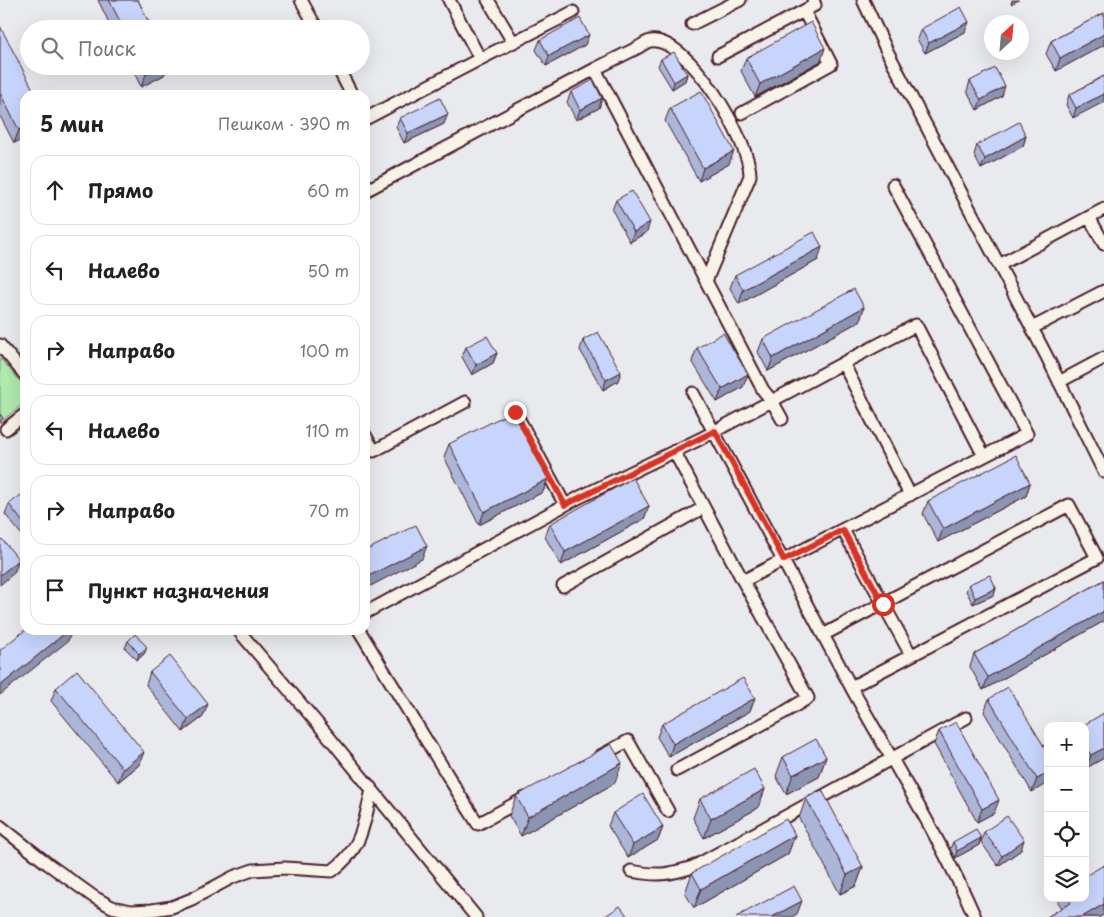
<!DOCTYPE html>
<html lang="ru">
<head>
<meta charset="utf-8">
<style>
	body { margin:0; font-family:"Playpen Sans",sans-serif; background:#f6f6f6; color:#222 }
	.controls { position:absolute; right:15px; bottom:15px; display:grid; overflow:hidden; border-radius:10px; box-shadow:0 5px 20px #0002 }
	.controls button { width:45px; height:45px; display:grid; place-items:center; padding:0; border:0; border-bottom:1px solid #e0e0e0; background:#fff; color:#222; font:25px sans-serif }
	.compass { position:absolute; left:984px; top:15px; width:45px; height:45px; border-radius:50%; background:#fff; box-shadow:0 5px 20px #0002; rotate:26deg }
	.stop { position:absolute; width:15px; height:15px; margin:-11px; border:4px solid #d93025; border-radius:50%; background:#fff }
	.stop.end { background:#d93025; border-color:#fff; box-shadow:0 1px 5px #0008 }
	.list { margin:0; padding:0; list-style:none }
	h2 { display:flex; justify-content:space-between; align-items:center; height:65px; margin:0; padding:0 20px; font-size:21px }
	h2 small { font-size:16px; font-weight:400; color:#767676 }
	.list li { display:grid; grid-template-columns:32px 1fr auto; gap:15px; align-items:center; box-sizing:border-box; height:70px; margin:0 10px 10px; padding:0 10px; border:1px solid #e0e0e0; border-radius:15px }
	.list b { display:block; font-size:19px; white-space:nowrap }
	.list em { font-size:16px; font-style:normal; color:#767676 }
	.icon { flex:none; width:28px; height:28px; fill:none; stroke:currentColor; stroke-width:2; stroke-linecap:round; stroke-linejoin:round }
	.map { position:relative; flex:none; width:1104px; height:917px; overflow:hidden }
	.search { position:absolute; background:#fff; box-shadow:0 5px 20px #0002; left:20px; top:20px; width:350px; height:55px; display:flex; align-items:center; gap:12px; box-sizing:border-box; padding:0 18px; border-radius:28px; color:#767676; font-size:19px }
	.panel { position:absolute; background:#fff; box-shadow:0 5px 20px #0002; left:20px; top:90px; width:350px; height:545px; border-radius:15px }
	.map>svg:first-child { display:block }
	.green { fill:#afeaae; stroke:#7c846c }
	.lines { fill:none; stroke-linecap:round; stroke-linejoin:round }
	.minor-casing { stroke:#4a1f2b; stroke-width:15 }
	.minor { stroke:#f7f3e8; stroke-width:11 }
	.wall { fill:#abb6d8; stroke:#4a1f2b }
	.shaded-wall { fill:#8b94b0; stroke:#4a1f2b }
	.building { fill:#c7d4fb; stroke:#4a1f2b }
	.route { stroke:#d93025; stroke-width:6 }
</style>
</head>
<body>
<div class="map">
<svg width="1104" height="917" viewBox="0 0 1104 917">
	<rect width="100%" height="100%" fill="#e9eaee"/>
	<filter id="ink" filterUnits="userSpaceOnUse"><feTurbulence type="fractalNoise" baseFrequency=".02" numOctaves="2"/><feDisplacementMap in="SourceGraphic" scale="10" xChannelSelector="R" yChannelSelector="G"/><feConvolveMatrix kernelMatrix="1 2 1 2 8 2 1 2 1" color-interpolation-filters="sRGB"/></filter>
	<g filter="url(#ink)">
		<path class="green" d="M0 358 25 387 24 403 3 420 0 416Z"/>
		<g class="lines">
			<g class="minor-casing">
				<path id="minor" d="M301 0 317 29
					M488 0 513 42
					M863 0 886 49 1046 355 1104 472
					M692 24 740 0
					M718 56 815 5 813 0
					M480 59 573 12
					M337 66 352 95
					M595 69C609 62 623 55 637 48 641 46 646 42 650 41 688 35 751 143 750 176L706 281
					M742 113 831 64 804 11
					M365 119 480 59 449 0
					M365 191 595 69 763 390 772 401 782 419
					M1089 217 1104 244
					M999 265 1104 209
					M1032 328 1104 291
					M0 345 25 375
					M1059 382 1104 358
					M693 393 851 687 1097 558 1069 505 823 635
					M515 412 565 505
					M6 429 25 414
					M365 435 374 451 465 402
					M674 451 743 581 808 698 783 713 677 770
					M910 495 843 363 916 325 984 456
					M843 530 911 655
					M743 581 1027 434 893 185
					M563 586 703 508
					M365 613 580 497 700 439 843 363
					M238 630 329 737 476 917
					M359 630 459 794 478 824 525 798
					M851 687C893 763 940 837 975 917
					M600 756 628 741 668 811
					M0 826 48 864 94 897 112 907 131 911 152 910 172 907 192 899 233 877 253 870 285 868 332 871C363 848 363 825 372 790
					M631 871C657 876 668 875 693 867L966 718"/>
			</g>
			<use href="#minor" class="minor"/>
		</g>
		<path class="wall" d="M98 0H138L152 29H112Z
			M1104 13V45L1056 71 1046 54 1051 41Z
			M0 26 25 95V138L14 143 0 116Z
			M921 29 965 32 925 53 917 39Z
			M540 40 585 45 546 66 536 50Z
			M746 58 821 61 755 97 741 71Z
			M661 59 687 74 685 81 672 89 658 66Z
			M131 66H168L164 75 141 87Z
			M1104 76 1073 118 1066 105 1069 95Z
			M970 81 1002 96 977 110 967 91Z
			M571 92 602 98 599 108 576 120 567 102Z
			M670 108 729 164 699 181 665 121Z
			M400 118 444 124 404 143 396 127Z
			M1026 136 1023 146 981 169 974 155 977 145Z
			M616 200 647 232 630 242 612 210Z
			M818 260 739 304 730 288 735 275Z
			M864 307 860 321 768 371 758 352 763 339Z
			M583 340 618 381 603 390 580 350Z
			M466 347 497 353 493 363 472 375 462 357Z
			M697 348 743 387 717 402 692 361Z
			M449 444 548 479 543 492 479 525 444 457Z
			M1030 483 1026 496 938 542 923 514 928 501Z
			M25 500V539L5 514 9 504Z
			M649 506 644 519 561 565 545 537 550 524Z
			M1104 580V621L983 690 970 667 974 654Z
			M969 584 996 588 994 595 973 604 966 591Z
			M128 641 147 647 144 654 137 660 125 648Z
			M150 672 203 717 183 732 146 685Z
			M56 688 139 765 118 782 51 701Z
			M989 699 1048 753 1032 792 984 712Z
			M750 711 669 757 657 737 662 724Z
			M1104 713V758L1086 768 1085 767V726Z
			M939 731 994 813 977 822 934 744Z
			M783 757H826L819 777 786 794 776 776Z
			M615 783 521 836 509 816 516 796Z
			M765 789 758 808 704 838 693 818 700 799Z
			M806 798 863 867 856 886 840 894 799 818Z
			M613 813 663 827 658 840 628 858 608 826Z
			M984 832 1021 850 998 866 981 842Z
			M795 835 788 854 694 908 685 893 692 873Z
			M981 838 979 845 955 858 950 849 953 842Z
			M1104 865V914L1100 917H1047L1062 908 1058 902 1059 898H1085Z"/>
		<path class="shaded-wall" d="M1012 0H1019L1011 4Z
			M969 22 965 32 925 53 929 43Z
			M1104 34V45L1056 71 1060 58Z
			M589 35 585 45 546 66 549 56Z
			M825 48 821 61 755 97 760 84Z
			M161 66H168L164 75 141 87 146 74Z
			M687 74 685 81 672 89 674 82Z
			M1005 86 1002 96 977 110 981 100Z
			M1104 94V102L1073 118 1076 108Z
			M602 98 599 108 576 120 580 110Z
			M448 114 444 124 404 143 408 133Z
			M25 127V138L14 143 19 130Z
			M1026 136 1023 146 981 169 985 159Z
			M734 151 729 164 699 181 703 168Z
			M650 222 647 232 630 242 634 232Z
			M822 247 818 260 739 304 743 290Z
			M864 307 860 321 768 371 773 358Z
			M497 353 493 363 472 375 476 365Z
			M621 372 618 381 603 390 606 380Z
			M748 374 743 387 717 402 722 389Z
			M548 479 543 492 479 525 484 512Z
			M1030 483 1026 496 938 542 943 529Z
			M649 506 644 519 561 565 565 552Z
			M427 546 422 559 365 589V578Z
			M19 560 14 573 0 585V575Z
			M996 588 994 595 973 604 975 598Z
			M1104 611V621L983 690 988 677Z
			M69 630H72L68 641 0 695V686Z
			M147 647 144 654 137 660 139 654Z
			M755 698 750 711 669 757 673 744Z
			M208 704 203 717 183 732 188 719Z
			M1104 748V758L1086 768 1091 755Z
			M144 752 139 765 118 782 123 769Z
			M826 757 819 777 786 794 793 775Z
			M622 763 615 783 521 836 528 817Z
			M1048 773V783L1032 792 1037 779Z
			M765 789 758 808 704 838 711 819Z
			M999 800 994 813 977 822 982 809Z
			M663 827 658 840 628 858 633 845Z
			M795 835 788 854 694 908 701 889Z
			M981 838 979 845 955 858 957 851Z
			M1024 840 1021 850 998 866 1002 856Z
			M863 867 856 886 840 894 847 875Z
			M802 901 797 914 792 917H772Z
			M1104 904V914L1100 917H1082Z"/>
		<path class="building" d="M109 0H138L152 29H124Z
			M961 7 969 22 929 43 921 29Z
			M1104 13V34L1060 58 1051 41Z
			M580 18 589 35 549 56 540 40Z
			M811 22 825 48 760 84 746 58Z
			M0 26 36 95H25V127L19 130 0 93Z
			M674 52 687 74 674 82 661 59Z
			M142 66H161L146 74Z
			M995 68 1005 86 981 100 970 81Z
			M1104 76V94L1076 108 1069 95Z
			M593 80 602 98 580 110 571 92Z
			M701 91 734 151 703 168 670 108Z
			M440 98 448 114 408 133 400 118Z
			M1019 122 1026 136 985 159 977 145Z
			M632 191 650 222 634 232 616 200Z
			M814 232 822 247 743 290 735 275Z
			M854 289 864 307 773 358 763 339Z
			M598 332 621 372 606 380 583 340Z
			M723 333 748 374 722 389 697 348Z
			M487 336 497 353 476 365 466 347Z
			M513 411 548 479 484 512 449 444Z
			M0 414 3 418 0 423Z
			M1016 455 1030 483 943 529 928 501Z
			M633 478 649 506 565 552 550 524Z
			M21 495 25 500V525L9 504Z
			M416 525 427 546 365 578V551Z
			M2 539 19 560 0 575V541Z
			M990 575 996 588 975 598 969 584Z
			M1104 580V611L988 677 974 654Z
			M25 630H69L0 686V650Z
			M135 634 147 647 139 654 128 641Z
			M170 656 208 704 188 719 150 672Z
			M77 670 144 752 123 769 56 688Z
			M743 678 755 698 673 744 662 724Z
			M1008 687 1048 753V773L1037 779 989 699Z
			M1104 713V748L1091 755 1085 746V726H1082Z
			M956 722 999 800 982 809 939 731Z
			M816 739 826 757 793 775 783 757Z
			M611 744 622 763 528 817 516 796Z
			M754 769 765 789 711 819 700 799Z
			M822 790 863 867 847 875 806 798Z
			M643 794 663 827 633 845 613 813Z
			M1007 816 1024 840 1002 856 984 832Z
			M786 819 795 835 701 889 692 873Z
			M976 829 981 838 957 851 953 842Z
			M1104 865V904L1082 917H1047L1071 903 1068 898H1085V876Z
			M794 886 802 901 772 917H736Z
			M620 906 628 917H604Z"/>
	</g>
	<g class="lines" filter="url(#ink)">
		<path class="route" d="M515 412 565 505 715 431 784 560 843 530 883 604"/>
	</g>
</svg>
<div class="controls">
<button>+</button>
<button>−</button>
<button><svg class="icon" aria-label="locate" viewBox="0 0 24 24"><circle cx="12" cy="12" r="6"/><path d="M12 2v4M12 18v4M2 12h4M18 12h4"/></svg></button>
<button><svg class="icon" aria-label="layers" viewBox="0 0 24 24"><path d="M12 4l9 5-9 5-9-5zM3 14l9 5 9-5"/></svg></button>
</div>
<svg class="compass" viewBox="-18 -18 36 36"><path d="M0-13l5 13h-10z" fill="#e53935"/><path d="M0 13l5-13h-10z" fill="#767676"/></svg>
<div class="stop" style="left:883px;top:604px"></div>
<div class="stop end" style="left:515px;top:412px"></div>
<div class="search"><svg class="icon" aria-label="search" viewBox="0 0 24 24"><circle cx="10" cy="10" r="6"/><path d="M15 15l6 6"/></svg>Поиск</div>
<section class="panel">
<h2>5 мин<small>Пешком · 390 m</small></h2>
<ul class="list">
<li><svg class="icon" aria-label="ahead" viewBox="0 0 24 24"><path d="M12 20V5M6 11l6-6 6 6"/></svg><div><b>Прямо</b></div><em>60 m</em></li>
<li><svg class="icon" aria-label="left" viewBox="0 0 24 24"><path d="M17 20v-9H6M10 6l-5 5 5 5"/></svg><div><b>Налево</b></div><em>50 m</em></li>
<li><svg class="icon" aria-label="right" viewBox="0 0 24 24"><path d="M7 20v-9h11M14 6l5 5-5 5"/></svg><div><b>Направо</b></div><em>100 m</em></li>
<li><svg class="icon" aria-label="left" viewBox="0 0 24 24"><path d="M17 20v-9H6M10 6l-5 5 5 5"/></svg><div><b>Налево</b></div><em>110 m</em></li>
<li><svg class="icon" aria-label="right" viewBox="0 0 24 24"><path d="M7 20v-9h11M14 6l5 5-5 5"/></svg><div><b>Направо</b></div><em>70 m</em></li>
<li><svg class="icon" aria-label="arrive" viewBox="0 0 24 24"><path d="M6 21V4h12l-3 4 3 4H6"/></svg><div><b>Пункт назначения</b></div></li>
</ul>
</section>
</div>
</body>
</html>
